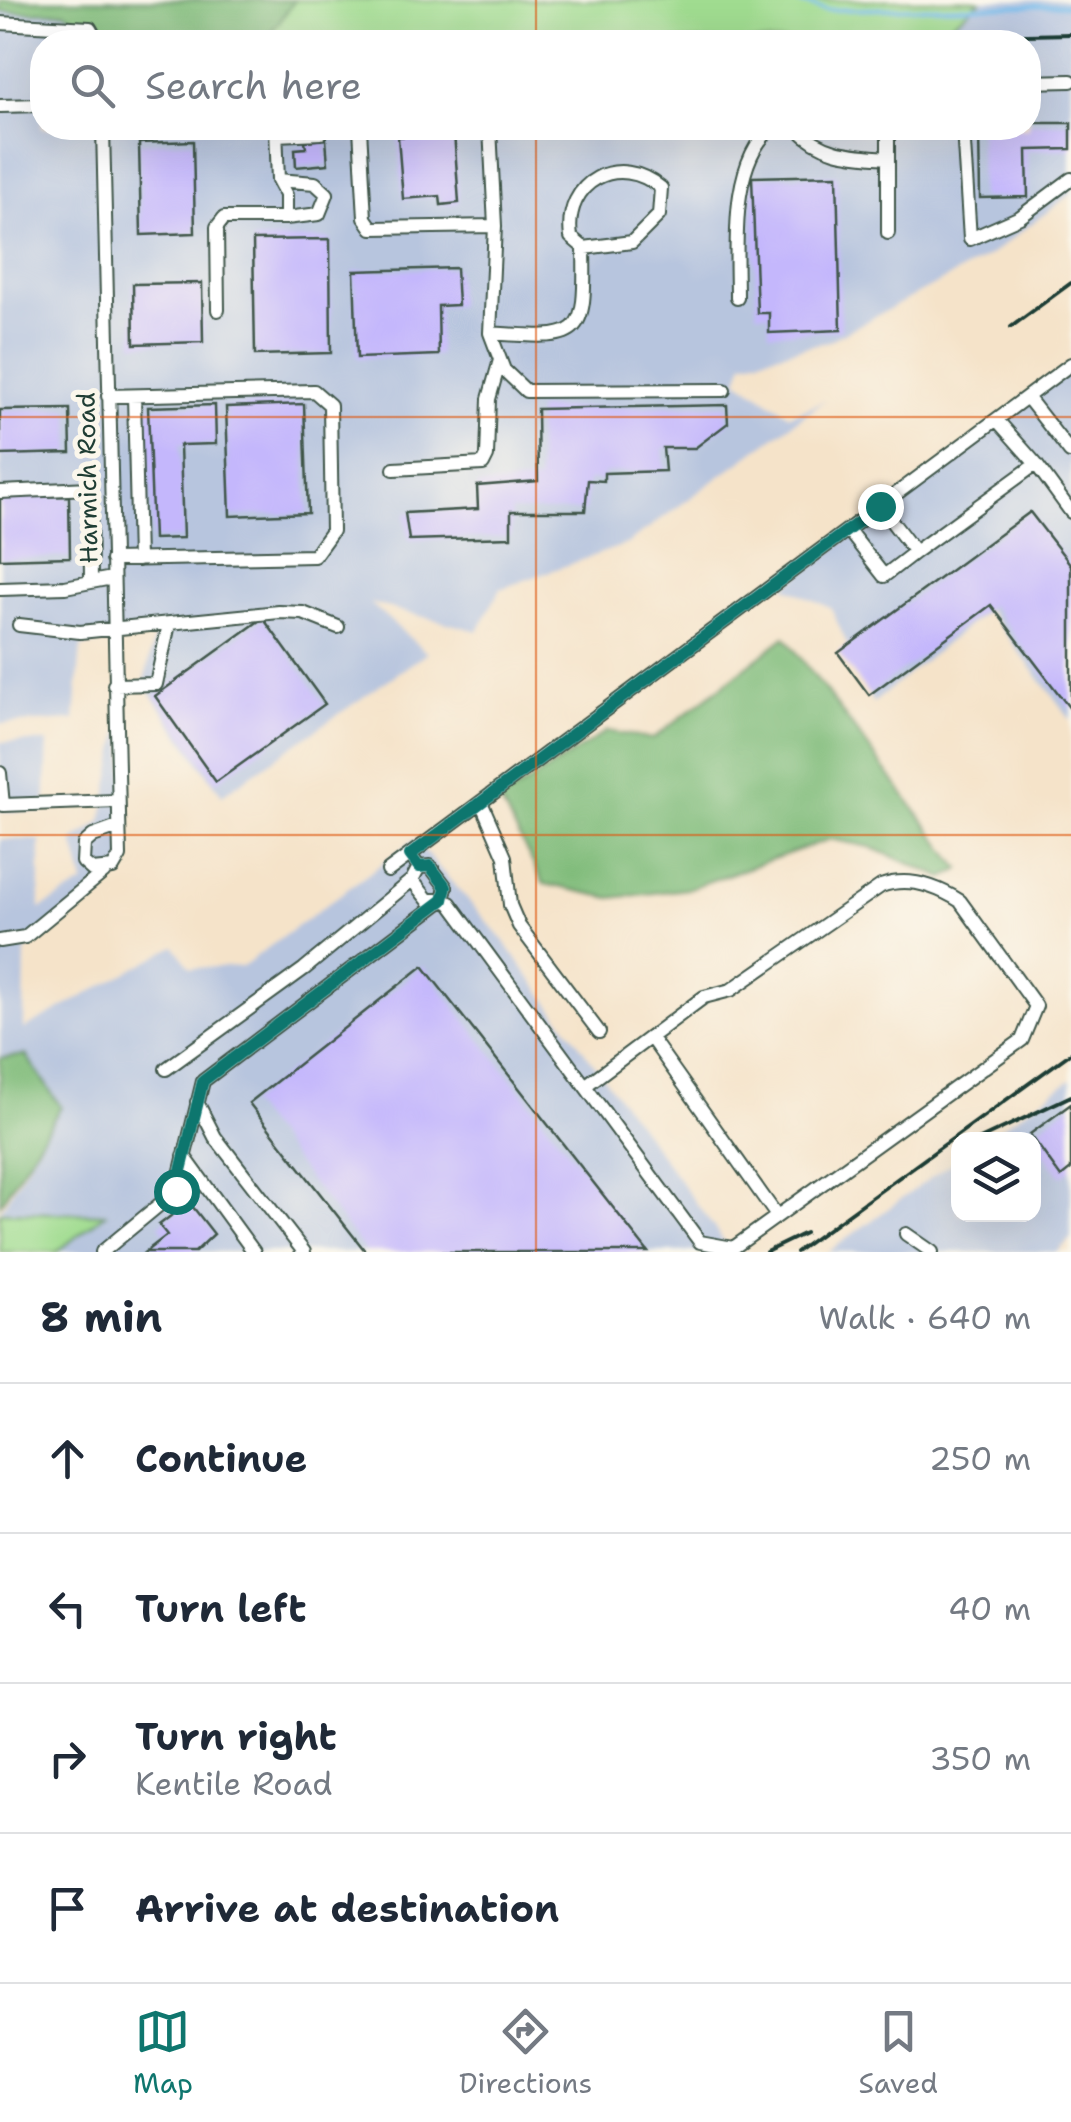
<!DOCTYPE html>
<html lang="en">
<head>
<meta charset="utf-8">
<style>
	body { margin:0; font-family:"Shantell Sans",sans-serif; background:#f2f2f3; color:#1f2937 }
	.controls { position:absolute; right:30px; bottom:30px; display:grid; overflow:hidden; border-radius:20px; box-shadow:0 10px 40px #0002 }
	.controls button { width:90px; height:90px; display:grid; place-items:center; padding:0; border:0; border-bottom:2px solid #e0e1e3; background:#fff; color:#1f2937; font:50px sans-serif }
	.stop { position:absolute; width:30px; height:30px; margin:-22px; border:8px solid #0f766e; border-radius:50%; background:#fff }
	.stop.end { background:#0f766e; border-color:#fff; box-shadow:0 2px 10px #0008 }
	.list { margin:0; padding:0; list-style:none }
	h2 { display:flex; justify-content:space-between; align-items:center; height:130px; margin:0; padding:0 40px; font-size:42px }
	h2 small { font-size:32px; font-weight:400; color:#747a83 }
	.list li { display:grid; grid-template-columns:65px 1fr auto; gap:30px; align-items:center; box-sizing:border-box; height:150px; padding:0 40px; border-top:2px solid #e0e1e3 }
	.list b { display:block; font-size:38px; white-space:nowrap }
	.list p { margin:0; font-size:32px; white-space:nowrap; color:#747a83 }
	.list em { font-size:32px; font-style:normal; color:#747a83 }
	.icon { flex:none; width:55px; height:55px; fill:none; stroke:currentColor; stroke-width:2; stroke-linecap:round; stroke-linejoin:round }
	.map { position:relative; flex:none; width:1071px; height:1252px; overflow:hidden }
	.search { position:absolute; background:#fff; box-shadow:0 10px 40px #0002; left:30px; right:30px; top:30px; height:110px; display:flex; align-items:center; gap:25px; box-sizing:border-box; padding:0 35px; border-radius:40px; color:#747a83; font-size:38px }
	.sheet { height:730px; background:#fff }
	nav { display:flex; justify-content:space-around; align-items:center; box-sizing:border-box; height:140px; border-top:2px solid #e0e1e3; background:#fff; font-size:28px; color:#747a83 }
	nav a { display:grid; justify-items:center; gap:5px }
	nav .on { color:#0f766e }
	.map>svg:first-child { display:block }
	.industrial { fill:#b7c5de }
	.green { fill:#a0dc90; stroke:#608c62; stroke-width:2.5 }
	.forest { fill:#80bc7a; stroke:#507c57; stroke-width:2.5 }
	.lines { fill:none; stroke-linecap:round; stroke-linejoin:round }
	.stream { stroke:#75bcec; stroke-width:4 }
	.building { fill:#c4b7fc }
	.minor-casing { stroke:#3f564a; stroke-width:16 }
	.minor { stroke:#fff; stroke-width:12 }
	.rail { stroke:#1f3d34; stroke-width:4 }
	.route { stroke:#0f766e; stroke-width:12 }
	.grid { fill:none; stroke:#de580e; stroke-width:2.5; stroke-opacity:0.55 }
	.labels { text-anchor:middle; dominant-baseline:central; stroke-width:10; stroke-linejoin:round; paint-order:stroke }
	.street-label { font-size:25px; fill:#1f3d34; stroke:#fbf7ec }
</style>
</head>
<body>
<div class="map">
<svg width="1071" height="1252" viewBox="0 0 1071 1252">
	<rect width="100%" height="100%" fill="#fbf7ec"/>
	<filter id="ink" filterUnits="userSpaceOnUse"><feTurbulence type="fractalNoise" baseFrequency=".01" numOctaves="2"/><feDisplacementMap in="SourceGraphic" scale="20" xChannelSelector="R" yChannelSelector="G"/><feConvolveMatrix kernelMatrix="1 2 1 2 8 2 1 2 1" color-interpolation-filters="sRGB"/></filter>
	<filter id="wash" filterUnits="userSpaceOnUse"><feTurbulence type="fractalNoise" baseFrequency=".0048" numOctaves="4" result="noise"/><feDisplacementMap in="SourceGraphic" scale="40" xChannelSelector="R" yChannelSelector="G"/><feGaussianBlur stdDeviation="2.25" result="paint"/><feColorMatrix in="noise" values="0 0 0 0 0 0 0 0 0 0 0 0 0 0 0 0 0 1.4 0 .05"/><feComposite in="paint" operator="in"/></filter>
	<g filter="url(#wash)">
		<rect width="100%" height="100%" fill="#f5e3c9"/>
		<path class="industrial" d="M972 0H1071V194L989 256 829 341 744 362 738 380 790 415 825 400 627 544 500 589 478 631 370 603 427 653 222 795 144 684 155 633 81 647 75 720 0 724V12H66L101 42H42V128H1028V42H929L979 1Z
			M1071 367V720L987 610 873 703 831 608 785 587Z
			M123 716 126 862 67 920 25 951 24 1029 175 946 190 968 243 966 414 840 500 936 732 1252H57L104 1214 0 1212 61 1107 26 1056 0 1058V839L40 840V909L84 883 73 841 102 821Z
			M0 742H48L45 812 0 811Z
			M1071 1079V1238L1058 1252H828L958 1158V1214H1034V1140L984 1139Z"/>
		<path class="green" d="M79 0H972L980 1 929 42H198Z
			M0 1212 105 1214 57 1252H0Z"/>
		<path class="forest" d="M0 0H295L265 41 101 42 66 12H0Z
			M785 637 960 869 944 878 870 847 830 839 687 889 611 898 544 884 500 801 607 731 653 739Z
			M26 1055 61 1107 0 1205V1058Z"/>
		<g class="lines">
			<path class="stream" d="M789 0 827 10 1071 5"/>
		</g>
		<g id="blocks">
			<path class="building" d="M1028 123H1071V149L1027 150 1028 197 980 198 979 128H1028Z
				M454 132 459 203 441 205 440 196 403 199 398 137Z
				M326 139 328 164 296 167 295 149 306 148 305 141Z
				M193 141 195 233 141 235 139 143Z
				M837 175 841 330 769 333V313H757L752 177Z
				M330 239 331 353 255 355 253 240Z
				M456 268 458 305 438 306 439 355 357 358 354 271Z
				M202 283 203 342 134 344 133 284Z
				M304 404 308 513 230 516 226 407Z
				M215 405 216 444 180 445 183 538 153 539 148 407Z
				M727 405 728 423 695 448H663L665 471 604 473V481L588 480 585 511H511V537L409 540 405 513 478 509 477 486 538 481 537 409Z
				M70 409 71 453 0 455V410Z
				M69 496 70 557 0 559V497Z
				M1030 512 1071 565V710L991 605 869 695 838 653Z
				M263 618 325 704 216 782 155 696Z
				M423 966 648 1252H366L249 1103Z
				M1071 1104V1169L1061 1177 1030 1134Z
				M189 1202 214 1234 195 1252H145L167 1235 159 1225Z"/>
		</g>
	</g>
	<g filter="url(#ink)">
		<use href="#blocks" fill-opacity="0" stroke="#3f564a" stroke-width="2.5"/>
		<g class="lines">
			<g class="minor-casing">
				<path id="minor" d="M0 23 90 28 98 42
					M1028 82 1071 81
					M0 106 42 105
					M103 128 120 856 113 868 92 870 83 862 84 844 93 836 118 827
					M360 128 365 218 372 228 495 226
					M490 128 495 226 490 333 504 370 526 391 724 390
					M797 128C823 155 853 155 888 158
					M963 128 970 239 1020 217 1071 179
					M276 135 321 133
					M278 180 315 183 327 194 319 214 286 218
					M888 233V128
					M737 298C737 249 729 162 772 128
					M218 310 217 227 224 218H286V195L278 180 276 128
					M490 333C582 340 586 340 584 248L571 237C563 181 619 152 661 188L659 215 632 242 584 248
					M108 396 314 391 330 405 332 531 314 556 112 560
					M134 396 138 560
					M1027 397 1070 452
					M1036 464 1071 512
					M394 469 483 464 487 456 489 399 500 360
					M0 492 90 488 91 580
					M848 530 884 576 915 552 880 506
					M915 552 1036 464 997 420
					M0 589 65 587 112 578
					M19 625 80 632 279 612 303 613 338 627
					M114 685 156 684 169 624
					M0 773 3 805 117 801
					M481 802 505 857 510 905 519 926 599 1032
					M410 855 419 867 430 866 446 887 443 900H428L412 880 419 867
					M388 871 1071 364
					M0 941 25 937 104 872
					M651 1038 777 1216
					M166 1069 304 969 412 880
					M197 1102 215 1137 304 1252
					M184 1156 254 1252
					M906 1234 932 1252
					M102 1252 176 1191 203 1081 443 900 450 903 700 1242 733 1248 1022 1040 1036 1006 960 901C936 886 909 876 881 886L731 990 704 997 585 1086"/>
			</g>
			<use href="#minor" class="minor"/>
			<path class="rail" d="M737 42 1071 34
				M1011 327 1071 283
				M978 1140 1071 1096
				M766 1252 805 1233
				M796 1252 1071 1053"/>
		</g>
	</g>
	<g class="lines" filter="url(#ink)">
		<path class="route" d="M176 1191 203 1081 443 900 446 887 430 866 419 867 410 855 880 506"/>
	</g>
	<path class="grid" d="M536 0V42M536 128V1252M0 417H1071M0 835H1071"/>
	<g class="labels">
		<g class="street-label">
			<text transform="translate(87 478) rotate(-91)">Harmich Road</text>
		</g>
	</g>
</svg>
<div class="controls">
<button><svg class="icon" aria-label="layers" viewBox="0 0 24 24"><path d="M12 4l9 5-9 5-9-5zM3 14l9 5 9-5"/></svg></button>
</div>
<div class="stop" style="left:176px;top:1191px"></div>
<div class="stop end" style="left:880px;top:506px"></div>
<div class="search"><svg class="icon" aria-label="search" viewBox="0 0 24 24"><circle cx="10" cy="10" r="6"/><path d="M15 15l6 6"/></svg>Search here</div>
</div>
<section class="sheet">
<h2>8 min<small>Walk · 640 m</small></h2>
<ul class="list">
<li><svg class="icon" aria-label="ahead" viewBox="0 0 24 24"><path d="M12 20V5M6 11l6-6 6 6"/></svg><div><b>Continue</b></div><em>250 m</em></li>
<li><svg class="icon" aria-label="left" viewBox="0 0 24 24"><path d="M17 20v-9H6M10 6l-5 5 5 5"/></svg><div><b>Turn left</b></div><em>40 m</em></li>
<li><svg class="icon" aria-label="right" viewBox="0 0 24 24"><path d="M7 20v-9h11M14 6l5 5-5 5"/></svg><div><b>Turn right</b><p>Kentile Road</p></div><em>350 m</em></li>
<li><svg class="icon" aria-label="arrive" viewBox="0 0 24 24"><path d="M6 21V4h12l-3 4 3 4H6"/></svg><div><b>Arrive at destination</b></div></li>
</ul>
</section>
<nav>
<a class="on"><svg class="icon" aria-label="map" viewBox="0 0 24 24"><path d="M3 6l6-2 6 2 6-2v14l-6 2-6-2-6 2zM9 4v14M15 6v14"/></svg>Map</a>
<a><svg class="icon" aria-label="directions" viewBox="0 0 24 24"><path d="M12 3l9 9-9 9-9-9zM9 14v-3h6M13 9l2 2-2 2"/></svg>Directions</a>
<a><svg class="icon" aria-label="saved" viewBox="0 0 24 24"><path d="M7 4h10v16l-5-4-5 4z"/></svg>Saved</a>
</nav>
</body>
</html>
